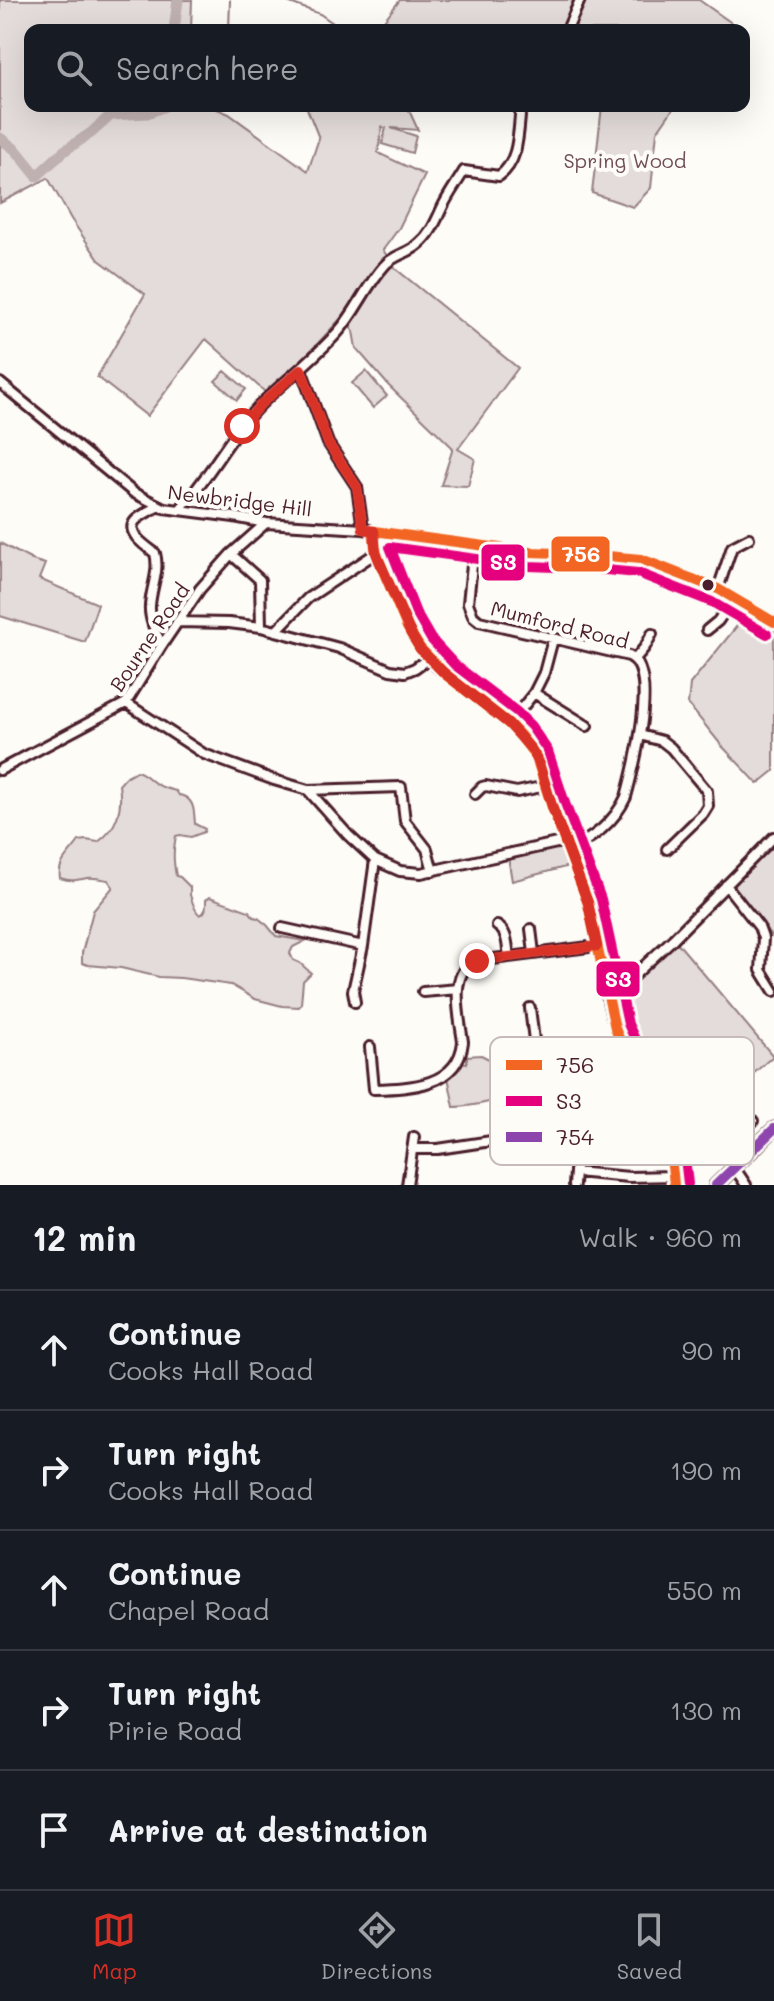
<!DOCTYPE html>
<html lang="en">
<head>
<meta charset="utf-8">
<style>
	body { margin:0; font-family:Mali,sans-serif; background:#242831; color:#f1f3f6 }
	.stop { position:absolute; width:24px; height:24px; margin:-18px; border:6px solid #d93025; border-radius:50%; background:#fff }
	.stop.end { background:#d93025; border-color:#fff; box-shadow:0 2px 8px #0008 }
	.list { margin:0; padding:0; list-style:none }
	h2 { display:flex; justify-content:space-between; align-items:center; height:104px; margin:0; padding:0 32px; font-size:34px }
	h2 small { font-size:26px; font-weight:400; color:#9ea1a6 }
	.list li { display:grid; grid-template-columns:52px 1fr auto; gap:24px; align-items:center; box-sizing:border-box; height:120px; padding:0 32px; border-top:2px solid #363941 }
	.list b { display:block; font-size:30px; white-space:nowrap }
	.list p { margin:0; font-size:26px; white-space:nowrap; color:#9ea1a6 }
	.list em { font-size:26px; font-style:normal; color:#9ea1a6 }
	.icon { flex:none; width:44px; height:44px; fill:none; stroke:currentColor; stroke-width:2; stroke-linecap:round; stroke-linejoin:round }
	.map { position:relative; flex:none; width:774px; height:1185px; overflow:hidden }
	.search { position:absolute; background:#171b24; box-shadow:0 8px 32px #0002; left:24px; right:24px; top:24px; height:88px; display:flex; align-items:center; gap:20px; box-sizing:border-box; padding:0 28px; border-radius:16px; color:#9ea1a6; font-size:30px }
	.sheet { height:704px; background:#171b24 }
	nav { display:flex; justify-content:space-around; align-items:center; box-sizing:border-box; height:112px; border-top:2px solid #363941; background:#171b24; font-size:22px; color:#9ea1a6 }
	nav a { display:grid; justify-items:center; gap:4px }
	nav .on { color:#d93025 }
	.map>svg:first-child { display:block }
	.green { fill:#e3dcda; stroke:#967e82; stroke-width:2 }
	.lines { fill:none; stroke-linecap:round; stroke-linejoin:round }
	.stream { stroke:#91777b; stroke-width:2 }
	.river { stroke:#c0b1b1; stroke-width:11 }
	.minor-casing { stroke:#4a1f2b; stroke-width:14 }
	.major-casing { stroke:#4a1f2b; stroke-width:17 }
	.minor { stroke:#fdfcf7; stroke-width:8 }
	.major { stroke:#fdfcf7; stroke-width:11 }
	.bus-1-casing { stroke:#fdfcf7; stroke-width:16 }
	.bus-2-casing { stroke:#fdfcf7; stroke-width:16 }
	.bus-3-casing { stroke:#fdfcf7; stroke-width:16 }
	.bus-1 { stroke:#f26522; stroke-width:10 }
	.bus-2 { stroke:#e5007d; stroke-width:10 }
	.bus-3 { stroke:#8e44ad; stroke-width:10 }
	.route { stroke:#d93025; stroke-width:10 }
	.bus-dot { fill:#4a1f2b; stroke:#fdfcf7; stroke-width:3 }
	.labels { text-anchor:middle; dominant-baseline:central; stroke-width:8; stroke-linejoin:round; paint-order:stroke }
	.park-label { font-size:20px; fill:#704e57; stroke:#fdfcf7 }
	.street-label { font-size:20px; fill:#4a1f2b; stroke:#fdfcf7 }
	.key { fill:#fdfcf7; stroke:#c7baba; stroke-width:2 }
	.key-label { font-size:22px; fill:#4a1f2b }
	.line-badge { stroke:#fdfcf7; stroke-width:3 }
	.badge-label { font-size:22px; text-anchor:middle; font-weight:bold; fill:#fff }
</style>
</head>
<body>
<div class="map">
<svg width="774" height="1185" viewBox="0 0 774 1185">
	<rect width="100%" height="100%" fill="#fdfcf7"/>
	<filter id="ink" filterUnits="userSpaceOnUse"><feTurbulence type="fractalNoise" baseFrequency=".0125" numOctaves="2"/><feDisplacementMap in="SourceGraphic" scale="16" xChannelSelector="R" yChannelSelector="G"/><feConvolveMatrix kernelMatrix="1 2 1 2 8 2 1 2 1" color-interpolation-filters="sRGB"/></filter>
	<g filter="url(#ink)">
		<path class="green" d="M0 0H192L191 30H30V106H216L217 109 229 114 308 171 319 138 306 106H407L418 130 391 128 416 136 412 153 382 144 386 128 382 127 378 153 425 175 399 228 383 250 396 269 518 368 458 449 475 459 468 486 441 485 453 448 389 386 356 348 353 331 342 317 293 370 265 392 206 339 147 416 97 377 145 294 99 260 71 219 48 178 0 203Z
			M400 0H699L733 24 729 30H327L329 27 381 24Z
			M602 106H675L657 132 651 188 633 207 592 193Z
			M225 371 246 389 237 400 215 381Z
			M366 371 387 396 373 408 352 383Z
			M0 543 32 560 45 564 39 579 98 604 85 642 0 616Z
			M749 611 774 627V771L758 784 722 746 688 704 690 684Z
			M136 771C144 773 146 776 152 781 159 787 167 789 176 791 183 800 175 792 185 797 195 802 194 814 195 824L205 829 204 832 191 837 180 835 176 836C173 852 173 859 176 876L180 877 190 887V895C192 900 194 911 200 915 207 912 206 906 206 899L210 897 249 911 254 917 258 918 267 925 276 936 305 941 293 947 290 953 293 960 300 963 311 973 303 981 301 1004 299 1007 282 1006 255 999 231 985 181 978 159 977 121 968 88 965 82 963V953L93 911 113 887 108 880C102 879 94 877 87 878 76 880 72 882 60 878 57 862 71 853 79 841L86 840 98 842C117 829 123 808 119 785L127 776Z
			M774 840V939L729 885Z
			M563 843 569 866 512 881 508 857Z
			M676 941 773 1056 687 1134 668 1123 655 1093 624 1034 614 1001Z
			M481 1055 491 1060 494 1084 512 1083 513 1097C492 1100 477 1107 454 1107L448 1077 461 1062 467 1063V1056Z"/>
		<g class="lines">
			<path class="stream" d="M282 0 320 14 343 30
				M229 30 230 0"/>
			<path class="river" d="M174 30 178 0
				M0 138 16 150 37 176 64 151 91 133 111 115 147 113 165 106"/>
			<g class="minor-casing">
				<path id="minor" d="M567 30 580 0
					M301 369 328 443 357 487 363 529
					M0 383 134 493 164 508 234 517 266 523 363 529 530 552 585 554 641 559 718 589 774 622
					M159 506C152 510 140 515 135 521 125 533 147 547 155 553 160 572 151 587 150 606 149 619 156 634 162 645
					M179 510C210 477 230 434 262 403 287 379 315 358 338 332 356 312 366 286 384 266 393 255 408 254 419 244 431 234 436 221 442 208 448 195 457 183 464 171L499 176C520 161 518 130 521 106
					M374 531C373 553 383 569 391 588 399 608 407 631 420 648 450 689 504 707 532 750 543 767 546 788 552 807 563 839 579 870 588 903 600 944 602 987 615 1028 623 1053 639 1074 651 1098 665 1124 673 1155 674 1185
					M474 546 468 603 473 616 479 621 629 656C660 669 633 771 626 797 614 823 593 838 569 850
					M231 554 260 580 261 627
					M718 589 732 547 749 538
					M177 622 229 623 261 627 339 648 390 670 405 672 415 668 429 658
					M707 630 718 621 734 598
					M276 631 308 598 376 553
					M635 659 645 647 652 634
					M534 693 587 726
					M126 703 204 754 274 780 308 790 348 835 375 860 400 871 421 873 566 841
					M509 724 534 693 544 673 553 639
					M640 735 662 741 671 748 707 791 708 806 703 814 667 849
					M0 770 126 703 162 645 200 589 231 554 266 523
					M308 790 401 787 405 821 427 849 433 871
					M475 794 482 787 486 786 517 792 546 786
					M726 885 759 927 763 938 761 970 774 991
					M497 926C508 932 507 945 509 957
					M282 928 363 946
					M531 929 534 953
					M423 992 458 989
					M607 998 612 996 673 939 774 837
					M355 1002 353 991 363 946 375 860
					M530 1008 539 1081 536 1098 541 1133
					M370 1047 374 1089C409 1088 458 1087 463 1042 460 1019 447 969 477 961L597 946
					M412 1149H438L571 1129 577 1136 575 1172
					M673 1165C706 1160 691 1148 705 1128 711 1120 719 1115 726 1109 738 1104 744 1113 753 1121
					M734 1167 746 1185
					M407 1185 414 1137
					M574 1185 575 1172 629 1177 674 1176"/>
			</g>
			<g class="major-casing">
				<path id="major" d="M716 1185 774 1129"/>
			</g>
			<use href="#minor" class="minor"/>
			<use href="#major" class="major"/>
			<g class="bus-1-casing">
				<path id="bus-1" d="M374 531 375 547 379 561 407 627 420 648 446 675 507 722 520 735 536 757 552 807 588 903 615 1028C625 1056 642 1080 655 1106 667 1131 672 1158 674 1185
					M374 531 530 552 585 554 641 559 718 589 774 622"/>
			</g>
			<g class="bus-2-casing">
				<path id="bus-2" d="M688 1184 684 1149 678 1125 668 1102 639 1048 628 1024 601 899 565 803 548 751 531 726 517 712 455 665 431 639 416 613 390 547 528 566 584 568 638 573 712 602 767 634"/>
			</g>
			<g class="bus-3-casing">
				<path id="bus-3" d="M716 1185 774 1129"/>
			</g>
			<use href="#bus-1" class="bus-1"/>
			<use href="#bus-2" class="bus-2"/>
			<use href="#bus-3" class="bus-3"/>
		</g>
	</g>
	<g class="lines" filter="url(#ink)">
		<path class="route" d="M242 426 261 404 301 369 328 443 357 487 363 529 374 531 376 553 411 634 420 649 443 672 509 724 532 750 539 763 553 809 588 903 597 946 477 961"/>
	</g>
	<circle class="bus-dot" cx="708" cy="585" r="7"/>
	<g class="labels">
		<g class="park-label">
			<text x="625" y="160">Spring Wood</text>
		</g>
		<g class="street-label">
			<text transform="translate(240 500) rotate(7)">Newbridge Hill</text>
			<text transform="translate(560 624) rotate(14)">Mumford Road</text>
			<text transform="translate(149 637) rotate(-56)">Bourne Road</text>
		</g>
	</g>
	<rect x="490" y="1037" width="264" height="128" rx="12" class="key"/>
	<rect x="506" y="1060" width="36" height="10" fill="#f26522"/>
	<rect x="506" y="1096" width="36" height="10" fill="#e5007d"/>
	<rect x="506" y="1132" width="36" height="10" fill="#8e44ad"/>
	<g class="key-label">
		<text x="556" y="1073">756</text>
		<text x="556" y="1109">S3</text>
		<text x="556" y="1145">754</text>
	</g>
	<g class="line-badge">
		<rect x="550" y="535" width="61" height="38" rx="8" fill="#f26522"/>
		<rect x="480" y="543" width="46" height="39" rx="8" fill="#e5007d"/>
		<rect x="595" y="960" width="46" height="38" rx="8" fill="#e5007d"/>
	</g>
	<g class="badge-label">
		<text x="581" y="562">756</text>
		<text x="503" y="570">S3</text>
		<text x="618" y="987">S3</text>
	</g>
</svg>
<div class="stop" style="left:242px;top:426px"></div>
<div class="stop end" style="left:477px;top:961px"></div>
<div class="search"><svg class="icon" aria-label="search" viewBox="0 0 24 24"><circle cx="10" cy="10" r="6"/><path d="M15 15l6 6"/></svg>Search here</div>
</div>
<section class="sheet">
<h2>12 min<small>Walk · 960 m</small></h2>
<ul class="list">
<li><svg class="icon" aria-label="ahead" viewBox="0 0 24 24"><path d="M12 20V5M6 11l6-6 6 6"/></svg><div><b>Continue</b><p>Cooks Hall Road</p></div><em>90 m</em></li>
<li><svg class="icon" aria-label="right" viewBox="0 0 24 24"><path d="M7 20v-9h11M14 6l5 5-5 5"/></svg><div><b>Turn right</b><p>Cooks Hall Road</p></div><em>190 m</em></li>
<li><svg class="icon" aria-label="ahead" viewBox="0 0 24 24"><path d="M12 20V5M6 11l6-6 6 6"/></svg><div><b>Continue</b><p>Chapel Road</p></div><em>550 m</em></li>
<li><svg class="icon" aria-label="right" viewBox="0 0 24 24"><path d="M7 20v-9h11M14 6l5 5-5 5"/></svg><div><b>Turn right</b><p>Pirie Road</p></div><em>130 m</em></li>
<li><svg class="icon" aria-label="arrive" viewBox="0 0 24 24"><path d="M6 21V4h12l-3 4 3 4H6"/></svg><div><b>Arrive at destination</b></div></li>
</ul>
</section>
<nav>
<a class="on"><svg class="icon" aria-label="map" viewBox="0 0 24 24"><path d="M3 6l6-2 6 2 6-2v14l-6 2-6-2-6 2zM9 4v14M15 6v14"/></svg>Map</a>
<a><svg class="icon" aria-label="directions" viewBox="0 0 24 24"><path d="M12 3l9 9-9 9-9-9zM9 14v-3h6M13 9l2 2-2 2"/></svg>Directions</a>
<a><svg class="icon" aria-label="saved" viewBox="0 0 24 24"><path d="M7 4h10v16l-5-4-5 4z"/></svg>Saved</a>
</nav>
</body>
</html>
